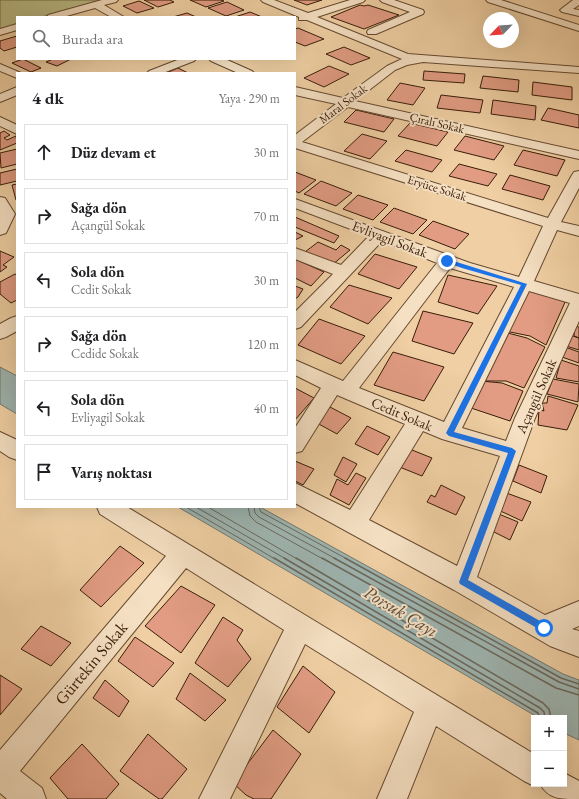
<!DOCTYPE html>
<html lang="tr">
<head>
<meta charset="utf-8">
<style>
	body { margin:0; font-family:"EB Garamond",serif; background:#f6f6f6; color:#202124 }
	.controls { position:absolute; right:12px; bottom:12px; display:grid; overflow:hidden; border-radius:0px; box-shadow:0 4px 16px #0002 }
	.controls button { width:36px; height:36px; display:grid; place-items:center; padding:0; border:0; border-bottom:1px solid #e0e0e0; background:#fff; color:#202124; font:20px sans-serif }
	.compass { position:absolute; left:483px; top:12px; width:36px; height:36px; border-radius:50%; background:#fff; box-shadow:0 4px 16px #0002; rotate:245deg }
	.stop { position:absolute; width:12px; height:12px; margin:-9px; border:3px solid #1a73e8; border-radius:50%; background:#fff }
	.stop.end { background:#1a73e8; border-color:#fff; box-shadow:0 1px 4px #0008 }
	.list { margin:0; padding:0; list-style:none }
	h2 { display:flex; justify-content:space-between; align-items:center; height:52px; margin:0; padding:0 16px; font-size:17px }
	h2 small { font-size:13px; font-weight:400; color:#757577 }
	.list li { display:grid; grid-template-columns:26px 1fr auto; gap:12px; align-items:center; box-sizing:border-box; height:56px; margin:0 8px 8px; padding:0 8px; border:1px solid #e0e0e0; border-radius:0px }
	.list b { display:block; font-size:15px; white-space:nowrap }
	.list p { margin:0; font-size:13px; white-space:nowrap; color:#757577 }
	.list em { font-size:13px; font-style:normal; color:#757577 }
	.icon { flex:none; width:22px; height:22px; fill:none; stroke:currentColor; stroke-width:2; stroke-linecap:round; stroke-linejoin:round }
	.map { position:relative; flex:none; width:579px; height:799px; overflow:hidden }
	.search { position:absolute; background:#fff; box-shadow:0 4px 16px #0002; left:16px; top:16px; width:280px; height:44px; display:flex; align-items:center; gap:10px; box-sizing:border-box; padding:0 14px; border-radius:0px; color:#757577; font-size:15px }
	.panel { position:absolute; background:#fff; box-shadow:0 4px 16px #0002; left:16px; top:72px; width:280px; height:436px; border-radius:0px }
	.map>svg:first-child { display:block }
	.green { fill:#b9bb86; stroke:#796c48 }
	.water { fill:#9db4b0; stroke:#75786d }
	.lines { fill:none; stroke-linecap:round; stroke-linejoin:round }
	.shore-far1 { stroke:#6b685c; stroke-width:1 }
	.shore { stroke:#6b685c; stroke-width:1.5 }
	.building { fill:#e19c83; stroke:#391d09 }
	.minor-casing { stroke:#664a30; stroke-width:2 }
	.minor { fill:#f5e0c3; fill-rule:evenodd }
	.route { fill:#1a73e8 }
	.labels { text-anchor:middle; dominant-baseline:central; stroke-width:4; stroke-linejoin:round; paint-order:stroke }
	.far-street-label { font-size:12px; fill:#391d09; stroke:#f5e0c3 }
	.street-label { font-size:14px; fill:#391d09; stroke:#f5e0c3 }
	.near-street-label { font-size:17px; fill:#391d09; stroke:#f5e0c3 }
	.near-water-label { font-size:18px; font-style:italic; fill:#574a3b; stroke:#f5e0c3 }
</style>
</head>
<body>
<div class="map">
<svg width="579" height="799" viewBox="0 0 579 799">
	<rect width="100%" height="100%" fill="#efcfa3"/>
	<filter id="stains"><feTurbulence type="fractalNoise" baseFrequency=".005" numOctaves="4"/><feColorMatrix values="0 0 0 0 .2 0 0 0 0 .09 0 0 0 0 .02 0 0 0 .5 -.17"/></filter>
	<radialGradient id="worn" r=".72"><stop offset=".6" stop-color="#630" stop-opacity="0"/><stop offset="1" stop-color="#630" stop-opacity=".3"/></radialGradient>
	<path class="green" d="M0 0H102L42 17H17V24L0 29Z"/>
	<path class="water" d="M0 367 17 376V414L0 404Z
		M178 507H260L563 674 579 680V740L564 733V718H539Z"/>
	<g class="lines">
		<path class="shore-far1" d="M186 507 275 559
			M196 507 286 559
			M208 507 297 559
			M248 507 250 516 256 522 323 559
			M254 507 255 513 259 517 336 559
			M259 507 261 512 347 559"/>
		<path class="shore" d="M274 558 538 713 540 718
			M284 558 540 708 544 712 545 718
			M296 558 543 703 549 709 551 718
			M322 558 556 688 579 695
			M334 558 559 682 579 689
			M345 558 561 678 579 684"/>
	</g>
	<path class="building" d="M144 0H170L174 2 158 7Z
		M190 0H221L224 1 206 7Z
		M294 0H322L307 5Z
		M139 1 154 8 137 13 123 6Z
		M227 2 244 10 226 16 208 8Z
		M360 5 364 6 368 5 399 15 364 29 331 17Z
		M250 12 262 17H235Z
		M187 13 196 17H173Z
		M298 28 324 39 305 46 295 42V29Z
		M17 36V47L4 51 0 48V41Z
		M344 47 370 58 351 65 326 54Z
		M23 59 41 68 31 72 12 63Z
		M53 59H71L57 66 46 62Z
		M329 66 349 74 324 87 304 78Z
		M178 68 188 73H166Z
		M424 71 465 74 464 83 423 80Z
		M483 76 519 80 518 92 480 88Z
		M533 82 572 87V100L532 95Z
		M400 83 425 88 413 105 387 100Z
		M441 95 483 100 480 113 437 108Z
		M493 100 536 106 535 120 491 114Z
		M548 108 579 115V128L541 120Z
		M356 110 394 119 384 132 344 122Z
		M410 123 448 132 437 146 398 136Z
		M4 131 10 135 4 138 7 140 16 136 17 143 0 150V133Z
		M362 134 387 141 370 159 344 151Z
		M465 136 504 146 494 160 454 150Z
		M17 149V164L1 168 0 153Z
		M406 150 442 160 432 172 395 161Z
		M523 150 565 160 557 176 514 165Z
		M459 164 497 174 488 186 449 176Z
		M17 169V181L0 185V173Z
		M295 172 316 180 299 193 295 191Z
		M510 175 550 186 543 200 502 189Z
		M321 181 352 193 336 206 304 194Z
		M17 184V200H16L12 185Z
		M358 195 388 205 373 220 343 209Z
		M394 208 427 220 413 234 380 222Z
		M295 217 339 236 334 243 295 227Z
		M433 221 469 234 455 249 419 235Z
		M295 232 303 236 295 240Z
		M318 242 336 250 341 245 350 250 332 265 305 252Z
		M0 251 14 257 3 265 7 267 0 272Z
		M375 254 417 267 399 289 358 274Z
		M295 259 324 272 311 286 295 278Z
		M15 274 17 275V300L11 303 0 294V282Z
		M448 275 497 286 478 314 438 302Z
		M349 285 392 298 368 324 330 307Z
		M295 286 303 289 298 297 295 299Z
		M529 290 566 300 546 345 530 336 505 331Z
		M423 311 473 323 454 354 412 341Z
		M319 319 365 336 341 364 298 345Z
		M575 326 579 327V338L574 336Z
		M504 332 527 338 545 347 524 388 506 381H481Z
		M570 335 579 338V350L566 346Z
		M565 347 579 352V363L562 357Z
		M393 352 444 367 424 401 374 385Z
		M561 360 579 366V382L556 378Z
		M553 379 579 384 578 402 547 394Z
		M481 381 502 383 523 391 510 421 468 407Z
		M295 388 314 398 295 420Z
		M548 396 578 405 567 430 538 425 539 409 544 411 542 403H547Z
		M330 407 351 418 337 434 317 423Z
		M367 426 390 437 378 455 355 444Z
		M407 448 432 458 422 476 397 466Z
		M343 457 357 464 346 482 334 475Z
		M295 461 314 469 303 485 295 481Z
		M519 465 547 476 541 493 513 481Z
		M356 473 366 478 349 505 330 495 337 479 348 485Z
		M441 485 465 497 456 515 427 502 431 495 435 497Z
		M501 491 531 502 522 521 494 508Z
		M494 512 518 522 510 540 488 529Z
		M120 546 144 563 101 607 80 590Z
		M181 586 215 605 181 653 145 626Z
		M223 617 243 630 237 640 251 659 228 687 195 663Z
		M41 626 71 643 51 666 21 649Z
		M135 637 174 663 153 687 118 661Z
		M303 666 335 692 309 733 277 707Z
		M190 673 226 700 205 721 176 699Z
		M0 675 22 689 0 715Z
		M105 680 129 701 119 717 93 698Z
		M273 730 301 754 271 799H254L246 795 233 783Z
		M148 734 187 769 162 799H159L120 771Z
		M82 744 119 784 106 799H68L50 778Z"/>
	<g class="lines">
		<g class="minor-casing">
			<path id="minor" d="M102 0H118L116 2 104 5 124 17H111L95 8 63 17H47L48 15Z
				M261 0H274L308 13 350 0H365L363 2 317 17 408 54 579 67V73L423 62 407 65 395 70 355 101 579 151V159L348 107 302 142 548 218 572 175 574 172 579 171V188L561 222 579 226V236L557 230 534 281 579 294V321L535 418 477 577 545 615 579 601V626L572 629 579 631V657L550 646 454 590 295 503V483L350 510 405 424 337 395 302 451 295 453V428L321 388 295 375V360L343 381 437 263 382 241 301 327 295 329V312L333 274 295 259V248L341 265 369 236 295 208V199L470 263 519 277 543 226 295 148V135L336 104 295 95V87L343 98 387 66 402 59 307 20H299V17L263 2ZM450 268 514 287 444 422 359 388ZM529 291 570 303 515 418 506 441 462 428ZM423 431 442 439 500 456 457 566 369 520Z
				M380 0H394L423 10 424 12 423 14 376 34H368L367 32 368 30 410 12 382 2Z
				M486 0H501L579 25V31L488 2Z
				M573 0H579V5L573 9 579 10V16L562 12 560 10Z
				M17 24V30L0 35V29Z
				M180 59H196L194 61 163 73H147L149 71Z
				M209 59H225L252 71 254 73H238L211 61Z
				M0 64 21 73H17V78L0 71Z
				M17 87V95L0 102V94Z
				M0 117 17 125V134L0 126Z
				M0 197 5 198 15 214 6 233 0 235Z
				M17 316V331L6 337 0 339V324L11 318Z
				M0 432 17 440V460L9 457 0 451Z
				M97 507H127L534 754V784H538L534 786 524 781 436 726 407 799H377L414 712 305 644 230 799H199L284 630 186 568 20 771 42 788 46 799H7L0 793V750L166 556 100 514Z
				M564 773 579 781V799C559 799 549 799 540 784H564Z"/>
		</g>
		<use href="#minor" class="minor"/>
	</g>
	<path class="route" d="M447 259 527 284 454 432 512 448 516 451 468 580 547 625 548 628 547 631 544 632 460 584 459 582 508 453 449 436 446 433 521 285 462 268 445 262 444 261Z"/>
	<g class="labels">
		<g class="far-street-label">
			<text transform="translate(343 104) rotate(-37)">Maral Sokak</text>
			<text transform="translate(437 123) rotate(13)">Çıralı Sokak</text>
			<text transform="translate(437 188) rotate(17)">Eryüce Sokak</text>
		</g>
		<g class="street-label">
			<text transform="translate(390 239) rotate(21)">Evliyagil Sokak</text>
			<text transform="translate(536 396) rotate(-66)">Açangül Sokak</text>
			<text transform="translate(402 414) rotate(23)">Cedit Sokak</text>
		</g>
		<g class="near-street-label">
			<text transform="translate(91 663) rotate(-50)">Gürtekin Sokak</text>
		</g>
		<g class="near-water-label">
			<text transform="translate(401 611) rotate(31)">Porsuk Çayı</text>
		</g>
	</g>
	<rect width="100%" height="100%" filter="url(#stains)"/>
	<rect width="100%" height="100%" fill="url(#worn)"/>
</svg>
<div class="controls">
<button>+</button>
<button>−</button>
</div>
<svg class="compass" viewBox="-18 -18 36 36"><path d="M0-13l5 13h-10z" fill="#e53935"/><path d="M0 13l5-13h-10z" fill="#757577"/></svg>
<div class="stop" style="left:544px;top:628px"></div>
<div class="stop end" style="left:447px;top:261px"></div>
<div class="search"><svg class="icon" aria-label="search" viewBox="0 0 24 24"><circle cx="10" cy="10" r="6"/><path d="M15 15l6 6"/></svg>Burada ara</div>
<section class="panel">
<h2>4 dk<small>Yaya · 290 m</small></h2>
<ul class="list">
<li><svg class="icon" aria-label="ahead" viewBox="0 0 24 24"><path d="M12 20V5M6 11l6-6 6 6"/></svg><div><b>Düz devam et</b></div><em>30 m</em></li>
<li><svg class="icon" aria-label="right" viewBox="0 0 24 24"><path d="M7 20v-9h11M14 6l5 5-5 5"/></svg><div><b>Sağa dön</b><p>Açangül Sokak</p></div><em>70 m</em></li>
<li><svg class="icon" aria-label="left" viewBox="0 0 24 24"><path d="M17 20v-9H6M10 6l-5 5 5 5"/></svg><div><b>Sola dön</b><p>Cedit Sokak</p></div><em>30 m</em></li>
<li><svg class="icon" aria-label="right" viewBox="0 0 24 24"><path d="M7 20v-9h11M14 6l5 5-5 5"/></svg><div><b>Sağa dön</b><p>Cedide Sokak</p></div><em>120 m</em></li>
<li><svg class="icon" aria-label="left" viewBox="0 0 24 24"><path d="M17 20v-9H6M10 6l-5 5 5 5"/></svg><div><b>Sola dön</b><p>Evliyagil Sokak</p></div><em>40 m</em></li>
<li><svg class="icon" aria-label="arrive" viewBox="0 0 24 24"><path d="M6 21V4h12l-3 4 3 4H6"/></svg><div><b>Varış noktası</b></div></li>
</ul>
</section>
</div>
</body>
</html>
